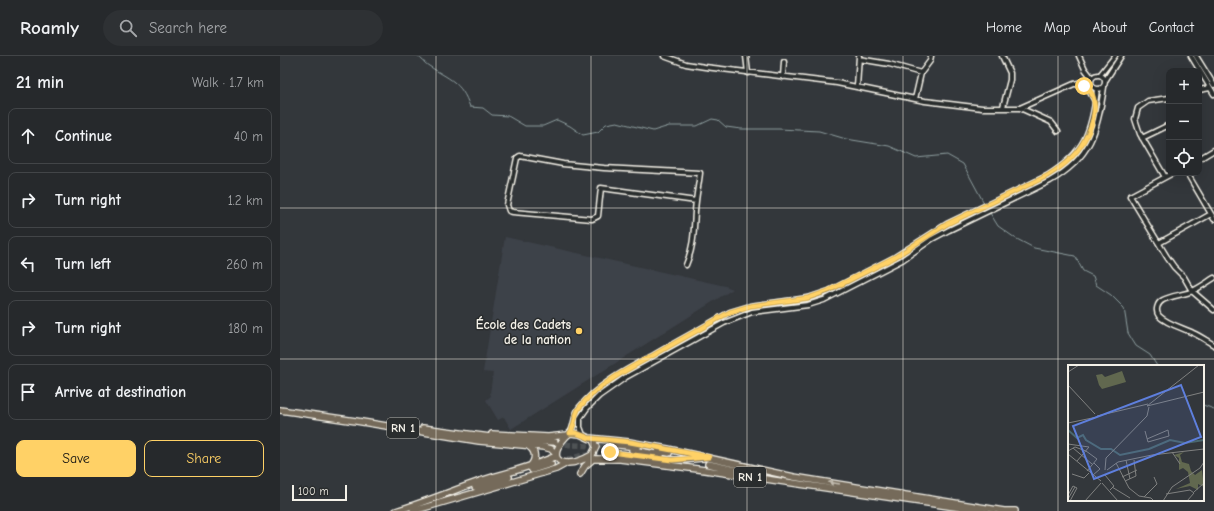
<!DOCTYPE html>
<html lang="en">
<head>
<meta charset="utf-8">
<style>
	body { margin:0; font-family:"Comic Neue",sans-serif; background:#2e3134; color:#f1f3f6 }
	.controls { position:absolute; right:12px; top:12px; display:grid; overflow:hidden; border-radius:8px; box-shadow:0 4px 16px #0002 }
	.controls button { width:36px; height:36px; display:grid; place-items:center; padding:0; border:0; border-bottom:1px solid #424548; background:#26292c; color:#f1f3f6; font:20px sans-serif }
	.scale { position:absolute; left:12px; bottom:10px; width:55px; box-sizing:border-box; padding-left:4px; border:2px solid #f4f1e8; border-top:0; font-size:11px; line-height:14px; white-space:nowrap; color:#f4f1e8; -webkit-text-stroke:3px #2a2d2e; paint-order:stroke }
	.stop { position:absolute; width:12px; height:12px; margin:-9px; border:3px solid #ffd166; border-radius:50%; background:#fff }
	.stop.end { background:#ffd166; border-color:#fff; box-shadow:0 1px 4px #0008 }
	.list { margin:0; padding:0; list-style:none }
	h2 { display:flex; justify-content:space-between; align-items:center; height:52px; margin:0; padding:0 16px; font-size:17px }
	h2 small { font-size:13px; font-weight:400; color:#a4a6a9 }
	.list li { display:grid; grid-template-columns:26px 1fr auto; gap:12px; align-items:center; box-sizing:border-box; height:56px; margin:0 8px 8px; padding:0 8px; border:1px solid #424548; border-radius:8px }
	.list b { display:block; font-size:15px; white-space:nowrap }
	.list em { font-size:13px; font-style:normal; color:#a4a6a9 }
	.actions { display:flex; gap:8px; padding:12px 16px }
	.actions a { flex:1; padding:9px 0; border:1px solid #ffd166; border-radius:8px; text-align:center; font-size:14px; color:#ffd166 }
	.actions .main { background:#ffd166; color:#111 }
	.icon { flex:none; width:22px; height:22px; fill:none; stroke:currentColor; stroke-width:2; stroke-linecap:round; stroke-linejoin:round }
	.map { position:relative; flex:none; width:934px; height:455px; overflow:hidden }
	header { display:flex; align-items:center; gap:24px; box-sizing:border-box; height:56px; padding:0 20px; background:#26292c; border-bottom:1px solid #424548 }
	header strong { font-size:19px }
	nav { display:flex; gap:22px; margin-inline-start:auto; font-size:14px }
	.search { width:280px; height:36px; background:#2e3134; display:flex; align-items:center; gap:10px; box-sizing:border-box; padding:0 14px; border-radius:22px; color:#a4a6a9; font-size:15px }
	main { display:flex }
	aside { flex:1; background:#26292c }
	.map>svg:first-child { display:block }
	.built { fill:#3e424a }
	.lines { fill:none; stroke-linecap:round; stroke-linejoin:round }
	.stream { stroke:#8e9e9f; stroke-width:1 }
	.major-tunnel { stroke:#505355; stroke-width:5.5; stroke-dasharray:5.5 3; stroke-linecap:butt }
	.minor-casing { stroke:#f4f1e8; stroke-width:7 }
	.major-casing { stroke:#f4f1e8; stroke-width:8 }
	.minor { stroke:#2a2d2e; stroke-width:4 }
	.major { stroke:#746a5a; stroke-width:5.5 }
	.oneway { fill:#c1bbaf }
	.route { stroke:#ffd166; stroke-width:5 }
	.grid { fill:none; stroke:#f4f1e8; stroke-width:1; stroke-opacity:0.55 }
	.poi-dot { fill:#ffd166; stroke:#2a2d2e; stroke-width:1.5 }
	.labels { text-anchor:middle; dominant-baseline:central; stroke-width:3; stroke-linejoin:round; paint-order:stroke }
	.shield { fill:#2a2d2e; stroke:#b7b6b0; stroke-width:1 }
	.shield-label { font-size:12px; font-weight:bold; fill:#f4f1e8 }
	.poi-label { font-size:13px; font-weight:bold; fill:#f4f1e8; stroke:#2a2d2e; text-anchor:end }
	.inset-river { fill:none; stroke:#4a676e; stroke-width:2 }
	.inset-road { fill:none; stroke:#808180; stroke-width:1 }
	.view { fill:#5e7fdd; fill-opacity:0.15; stroke:#5e7fdd; stroke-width:2 }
	.inset-edge { fill:none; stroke:#f4f1e8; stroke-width:2 }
</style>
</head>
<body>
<header>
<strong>Roamly</strong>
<div class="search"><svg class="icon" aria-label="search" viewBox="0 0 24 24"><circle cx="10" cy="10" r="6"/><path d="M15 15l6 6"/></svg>Search here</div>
<nav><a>Home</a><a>Map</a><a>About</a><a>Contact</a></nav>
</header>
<main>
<aside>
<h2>21 min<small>Walk · 1.7 km</small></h2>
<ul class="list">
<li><svg class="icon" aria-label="ahead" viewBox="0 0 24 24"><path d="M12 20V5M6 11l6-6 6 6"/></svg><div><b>Continue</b></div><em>40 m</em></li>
<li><svg class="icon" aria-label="right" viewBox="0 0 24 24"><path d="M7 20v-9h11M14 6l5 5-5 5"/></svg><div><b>Turn right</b></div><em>1.2 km</em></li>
<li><svg class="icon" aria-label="left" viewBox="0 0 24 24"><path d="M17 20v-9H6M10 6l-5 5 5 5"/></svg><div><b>Turn left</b></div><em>260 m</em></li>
<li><svg class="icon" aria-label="right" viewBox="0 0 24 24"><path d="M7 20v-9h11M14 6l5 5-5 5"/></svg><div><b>Turn right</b></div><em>180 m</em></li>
<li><svg class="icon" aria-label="arrive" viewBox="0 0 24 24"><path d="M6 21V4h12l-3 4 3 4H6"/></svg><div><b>Arrive at destination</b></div></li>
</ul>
<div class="actions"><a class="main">Save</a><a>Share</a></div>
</aside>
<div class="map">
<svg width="934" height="455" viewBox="0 0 934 455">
	<rect width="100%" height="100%" fill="#33373b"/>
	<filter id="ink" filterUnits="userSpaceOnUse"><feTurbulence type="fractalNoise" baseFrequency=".025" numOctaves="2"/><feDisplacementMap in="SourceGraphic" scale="8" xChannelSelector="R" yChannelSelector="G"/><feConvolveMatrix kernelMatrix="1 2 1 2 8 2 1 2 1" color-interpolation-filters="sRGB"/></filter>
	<g filter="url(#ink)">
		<path class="built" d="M225 181 445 230 453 233 231 373 224 361 218 364 206 344 211 340 210 337 213 317 203 316Z"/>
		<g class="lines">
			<path class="stream" d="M138 0C142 3 145 8 149 10 170 24 181 25 190 51L203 52 212 59 228 60 245 70H263L277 64 290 70 303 79 318 76 326 68 337 66 373 75 389 70H417L432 63 438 64 446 71 461 73H499L539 75 566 83 609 90 636 102 667 99 683 108 704 147
				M710 157 718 170 735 182 754 192 795 200 803 215 813 220 816 229 831 239 844 252 848 277 856 290 870 299 877 310
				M923 349 934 353"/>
			<path class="major-tunnel" d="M277 388 330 391
				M389 397 428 405
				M271 408 300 400 330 397"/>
			<g class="minor-casing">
				<path id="minor" d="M384 0 406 8 425 11 557 27 645 45 702 52H740L794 28 803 26 811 28
					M466 0 468 17
					M722 0 730 17V24L723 51
					M799 0 805 13 812 22
					M911 0 934 38
					M916 0 934 29
					M579 3 609 8 641 17
					M811 26a7 7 0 1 1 14 0a7 7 0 1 1-14 0Z
					M820 19 835 0
					M503 21 504 6
					M825 25 841 0
					M796 28 807 31 815 45
					M577 31 579 0
					M919 34 930 32
					M635 43 641 17 650 5 651 0
					M740 52 771 66 778 75
					M862 82 889 69
					M919 103 934 94
					M893 117 850 140 887 201 894 211 904 221 912 235 934 254
					M907 117 934 163
					M885 121 860 78 855 63 858 52 868 45 889 42
					M879 187 931 158
					M406 209C416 185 413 169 416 145 417 136 419 126 420 117L324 112 283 108 240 100 237 102 227 149 229 155 233 156 312 163 318 160 321 132 416 145
					M934 222C926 227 918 233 910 236 902 239 890 240 883 244 877 247 875 255 879 260 887 268 903 272 913 277 920 280 927 285 934 289
					M290 377C295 370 293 360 299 352 318 328 348 313 374 299 396 286 419 274 441 261L450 256 470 250 528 242 549 235 615 201 667 168 767 120C805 97 812 75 817 33
					M303 379 300 371V362L307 352 319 340 346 321 444 267 472 256 528 249 544 244 622 204 652 183 669 174 770 125C811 102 818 74 824 31"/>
			</g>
			<g class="major-casing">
				<path id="major" d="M0 354 76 365 199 385 264 391 271 393 276 398
					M143 372 225 383 275 386
					M290 377 300 378 313 384 316 391 312 399C305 403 296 407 288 407 266 406 280 384 290 377Z
					M212 378 268 381 287 379
					M309 382 349 386 388 393 514 421 724 455H735
					M330 388 357 391
					M248 390C257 395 256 405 249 411
					M352 394 381 399
					M378 395 389 397
					M330 397 388 404H402L423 402
					M304 403H340L425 414 702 455
					M428 408 479 419
					M252 414 271 408
					M300 418 305 410 313 403
					M195 431 229 421
					M116 455C145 446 172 435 200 425 226 417 252 411 276 400
					M133 455 276 413 287 407"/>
			</g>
			<use href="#minor" class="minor"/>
			<use href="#major" class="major"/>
		</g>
		<defs><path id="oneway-solid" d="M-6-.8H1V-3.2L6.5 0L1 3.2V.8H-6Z"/></defs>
		<use class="oneway" href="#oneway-solid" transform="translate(554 427) rotate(-171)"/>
	</g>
	<g class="lines" filter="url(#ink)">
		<path class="route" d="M330 396 392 404 429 401 350 386 309 382 296 377H290C295 370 294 360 299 352 318 328 348 313 374 299 396 286 419 274 441 261L450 256 470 250 528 242 548 235 615 201 667 168 767 120C775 115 783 110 790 103 796 97 801 91 805 83 813 69 822 40 804 30"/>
	</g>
	<path class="grid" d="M156 0V455M311 0V455M467 0V455M623 0V455M778 0V455M0 152H934M0 303H934"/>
	<circle class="poi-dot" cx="299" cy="275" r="4"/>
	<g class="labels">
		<g class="shield">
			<rect x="107" y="362" width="32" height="20" rx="3"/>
			<rect x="454" y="411" width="32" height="20" rx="3"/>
		</g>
		<g class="shield-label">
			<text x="123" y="372">RN 1</text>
			<text x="470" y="421">RN 1</text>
		</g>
		<g class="poi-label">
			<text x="291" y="268">École des Cadets<tspan x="291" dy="15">de la nation</tspan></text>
		</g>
	</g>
	<g transform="translate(788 309)">
		<rect width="136" height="136" fill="#33373b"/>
		<path d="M116 87 112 90 114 97 121 99 123 106 127 110 134 105 136 122 130 119V125L122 121 108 124 122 118 120 107 115 103 111 105V93L106 90Z" fill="#61684f"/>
		<path d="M54 6 58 17 34 24 31 20 28 10 34 9 37 12Z" fill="#61684f"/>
		<path class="inset-river" d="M0 65 9 73 15 70 18 75 33 84H43L52 90 81 84 102 75 117 78 136 75"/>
		<path class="inset-road" d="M131 0 79 41 136 27M0 7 11 0M0 20 27 49M29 51 80 39M0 58 29 52M77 66 80 77 101 71 100 65 79 74M0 79 21 82 9 96M5 83 24 99M0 86 7 82 18 86 29 94 19 106M104 87 112 99M0 89 33 116M58 95 62 114M48 98 61 123 71 131 83 133 86 136M37 105 38 93 79 51 81 42M39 105 50 97 84 90 136 84M4 109 16 113 21 108M25 110 32 104 26 98M37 110 46 121 42 125M54 112 69 105M57 116 68 111 66 95M34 118 50 136M44 122 62 133M126 127 136 118M98 129 122 125 126 128 119 136M0 130 5 121 9 123 2 136M76 132 89 119 86 112M0 134 7 122M17 136 33 118M31 136H45M95 136 104 122 132 103 136 97"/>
		<path class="view" d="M113 20 133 72 26 114 5 61Z"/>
		<rect width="136" height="136" class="inset-edge"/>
	</g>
</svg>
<div class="controls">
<button>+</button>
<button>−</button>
<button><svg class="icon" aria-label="locate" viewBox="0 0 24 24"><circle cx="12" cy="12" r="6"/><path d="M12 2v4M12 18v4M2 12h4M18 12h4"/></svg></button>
</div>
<div class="scale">100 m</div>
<div class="stop" style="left:804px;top:30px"></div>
<div class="stop end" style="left:330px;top:396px"></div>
</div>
</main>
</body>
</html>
